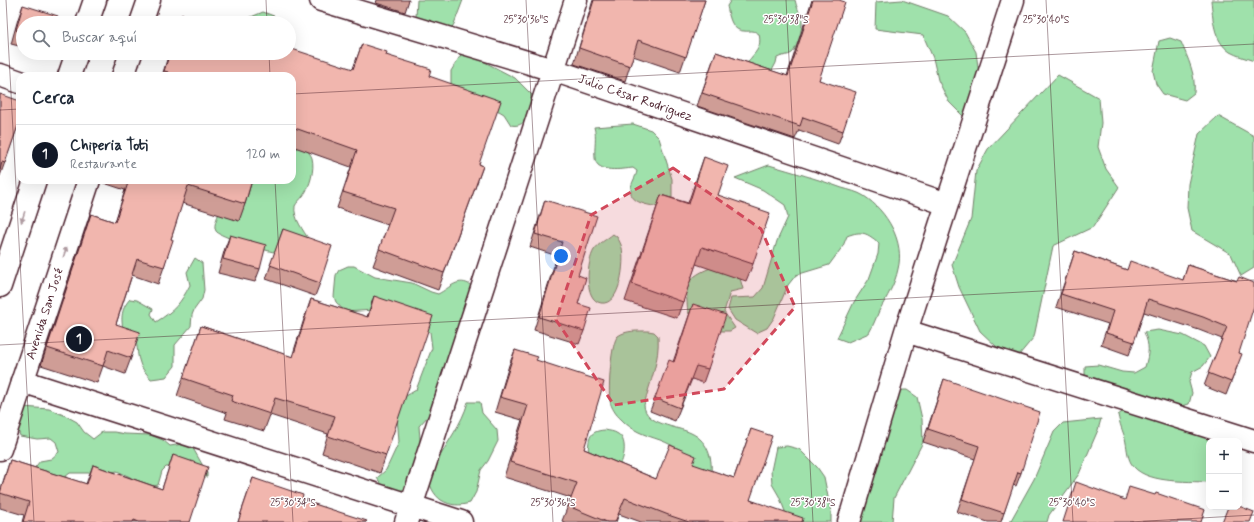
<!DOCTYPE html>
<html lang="es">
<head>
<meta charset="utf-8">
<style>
	body { margin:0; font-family:Mynerve,sans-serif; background:#f6f6f7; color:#1f2937 }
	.controls { position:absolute; right:12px; bottom:12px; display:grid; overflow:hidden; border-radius:8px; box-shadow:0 4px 16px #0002 }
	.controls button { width:36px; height:36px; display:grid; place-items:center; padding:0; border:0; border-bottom:1px solid #e0e1e3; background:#fff; color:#1f2937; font:20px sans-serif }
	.you { position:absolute; left:561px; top:256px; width:14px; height:14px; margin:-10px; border:3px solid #fff; border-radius:50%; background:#1a73e8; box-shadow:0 0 0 6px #1a73e833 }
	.badge { display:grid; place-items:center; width:26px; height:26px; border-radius:50%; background:#111827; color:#fff; font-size:13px; font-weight:700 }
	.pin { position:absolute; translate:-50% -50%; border:2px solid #fff; box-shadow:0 1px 4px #0006 }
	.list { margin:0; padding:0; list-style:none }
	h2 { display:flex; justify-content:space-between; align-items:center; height:52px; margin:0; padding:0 16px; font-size:17px }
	h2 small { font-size:13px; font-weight:400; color:#747a83 }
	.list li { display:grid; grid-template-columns:26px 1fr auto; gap:12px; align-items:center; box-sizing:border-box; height:60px; padding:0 16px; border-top:1px solid #e0e1e3 }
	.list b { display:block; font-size:15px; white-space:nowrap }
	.list p { margin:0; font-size:13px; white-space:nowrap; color:#747a83 }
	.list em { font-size:13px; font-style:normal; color:#747a83 }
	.icon { flex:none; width:22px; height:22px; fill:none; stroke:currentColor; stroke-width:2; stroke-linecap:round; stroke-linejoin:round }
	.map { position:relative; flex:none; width:1254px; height:522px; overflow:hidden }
	.search { position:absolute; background:#fff; box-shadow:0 4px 16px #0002; left:16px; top:16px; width:280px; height:44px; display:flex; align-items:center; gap:10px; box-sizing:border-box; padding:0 14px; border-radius:22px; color:#747a83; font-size:15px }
	.panel { position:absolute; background:#fff; box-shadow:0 4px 16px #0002; left:16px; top:72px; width:280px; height:112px; border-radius:12px }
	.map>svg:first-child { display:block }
	.green { fill:#9fe1ab; stroke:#74806b }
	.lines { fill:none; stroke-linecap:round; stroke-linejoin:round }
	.street-casing { stroke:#4a1f2b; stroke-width:25 }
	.secondary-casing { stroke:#4a1f2b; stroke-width:25 }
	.street { stroke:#fff; stroke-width:22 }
	.secondary { stroke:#fff; stroke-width:22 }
	.wall { fill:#cf9d96; stroke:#4a1f2b }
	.building { fill:#f1b6ae; stroke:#4a1f2b }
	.oneway { fill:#ae9aa0 }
	.marked { fill:#d1495b; fill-opacity:0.2; stroke:#d1495b; stroke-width:3; stroke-dasharray:8 5; stroke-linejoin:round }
	.ticks { fill:none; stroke:#4a1f2b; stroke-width:1; stroke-opacity:0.45 }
	.labels { text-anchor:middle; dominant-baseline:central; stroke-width:3; stroke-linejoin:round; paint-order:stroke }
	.street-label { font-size:13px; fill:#4a1f2b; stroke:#fff }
	.ticks-label { font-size:10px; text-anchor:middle; fill:#4a1f2b; stroke:#fff; stroke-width:3; stroke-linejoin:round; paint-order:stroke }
</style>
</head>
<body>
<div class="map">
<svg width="1254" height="522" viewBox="0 0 1254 522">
	<rect width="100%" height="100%" fill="#fff"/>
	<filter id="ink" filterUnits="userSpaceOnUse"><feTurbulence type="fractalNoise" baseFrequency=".025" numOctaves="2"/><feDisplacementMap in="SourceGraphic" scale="8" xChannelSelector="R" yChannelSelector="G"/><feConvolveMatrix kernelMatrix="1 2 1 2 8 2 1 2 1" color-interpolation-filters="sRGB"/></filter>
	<g filter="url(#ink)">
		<path class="green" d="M417 0H463L454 24 451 29 418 22 416 17Z
			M731 0H795C796 7 801 14 802 21 803 27 797 49 792 53 788 56 782 55 777 58L776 63 767 80 745 67C751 54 763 51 759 34 752 29 751 32 744 31 731 31 729 15 727 6Z
			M902 0 948 16 965 32 976 52 979 74 965 118 949 102 938 80 933 58 923 35 875 29 876 2Z
			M1211 0H1254V61C1246 58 1237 56 1230 52 1213 40 1213 19 1211 0Z
			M263 12 274 16 278 23H243L244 20Z
			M1170 38 1181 42C1188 59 1196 74 1194 93L1185 100 1163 94 1156 84 1153 71 1159 41Z
			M462 53 475 57 515 78 532 95C532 107 528 129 511 125L504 114 499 111 451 108V71Z
			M1058 75 1099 98 1101 123 1098 147 1106 169 1119 187 1093 227 1053 246 1034 337 1019 355 997 347 980 331 959 287 952 265 971 219 976 171 988 149Z
			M1218 116 1254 136V268L1241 276 1231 254 1192 231 1187 208 1188 184 1199 134Z
			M633 124 651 130 659 138 672 179V203L669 208C658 206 628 206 631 189 631 183 636 177 637 171L633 168C623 169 596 174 595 158 594 148 597 137 594 127Z
			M300 144C304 148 310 152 312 158 315 169 310 187 303 196 300 200 297 202 295 206 293 218 304 231 309 240 301 243 281 252 274 252 266 251 218 236 216 231 212 224 220 215 220 207 219 199 215 189 213 180H292V145Z
			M769 165C793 172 818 179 842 188 849 190 858 192 864 196 887 211 905 242 898 269 895 284 887 297 879 311 876 318 873 326 869 333L848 342 837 338 854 302 869 279 878 254 879 243C867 233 862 230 847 236L843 246 829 265 796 275 788 285 774 318 767 328 756 333 735 320 728 309 731 298 755 297 763 288 777 241 788 217 785 205 763 190 735 178Z
			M613 234 617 237C619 240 621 244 622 248 625 261 621 306 601 303 583 300 587 261 594 250 598 244 607 239 613 234Z
			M195 258 202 263 204 290 202 299 194 310 192 315 191 326 175 345V366L166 377 151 379C147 374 141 368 140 363 134 346 143 344 124 334 121 320 120 310 130 299L137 300 153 309 151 314 156 322C175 310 180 304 190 285L187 272Z
			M348 266H354L375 277 412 283 431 292 438 294C450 288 458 276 472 286L439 404 419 426 422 465 418 484 389 495 377 478 386 470 399 442 396 402 416 390 432 348 430 332 420 326 373 310 345 312 336 302 334 297 336 275 339 270Z
			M715 266 738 271 743 289 730 292 724 312 735 328 730 331H705L700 316 688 313C685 283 685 278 715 266Z
			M1158 330 1183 335 1204 346 1210 357 1203 366 1192 372 1189 382 1192 393 1189 404 1177 407 1085 379V366L1098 365 1122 372 1134 373 1145 367C1149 353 1150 346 1144 332Z
			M648 331 654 332 658 336C660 360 650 382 644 405 645 425 677 426 691 433 709 441 715 463 709 481 708 486 704 492 701 497L682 451C675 447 668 443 660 440 645 435 632 431 621 419 616 415 611 407 610 401 608 390 611 341 618 336 626 330 639 331 648 331Z
			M895 390H907L917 397 922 419 923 442 894 498 892 522H859Z
			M468 402H480L482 413 497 430 498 441 488 461 481 470 476 492 470 503C459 506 451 506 441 500 434 495 428 484 429 476 430 471 435 466 437 462 447 442 462 424 468 402Z
			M23 407 49 409 66 416 77 422 84 432 93 439 102 432H114L125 434 150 435 163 440 170 446 190 443 207 473V477C192 478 181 466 166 467L162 471 158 485 139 489 135 481 130 477 117 471 99 475 92 473H70L60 481 33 470 40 461 51 459 59 452 56 442 51 438 37 439 20 436 13 414Z
			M1128 408 1204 433 1213 441H1209V482C1187 481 1143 484 1131 463 1127 456 1127 446 1125 438 1122 429 1120 425 1118 415Z
			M1101 419 1098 430 1079 474 1049 515 1047 522H1010L1034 479 1054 432 1063 423Z
			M605 430C609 431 614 431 618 434 627 439 625 457 620 465L588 455C589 440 587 431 605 430Z
			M787 446 799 449 817 467 824 477 831 512V522H792L788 519 779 496 772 484 771 471 776 447Z"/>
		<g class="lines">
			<g class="street-casing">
				<path id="street" d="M321 0 553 70 947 204
					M0 75 20 82
					M906 331 1254 441
					M22 381 461 522
					M406 522 576 0
					M849 522 906 331 1013 0"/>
			</g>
			<g class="secondary-casing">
				<path id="secondary" d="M87 23 95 0
					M141 23 149 0
					M69 76 77 53
					M123 76 131 53
					M0 286 35 180
					M0 449 89 180"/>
			</g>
			<use href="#street" class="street"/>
			<use href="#secondary" class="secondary"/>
		</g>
		<path class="wall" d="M377 0H409L405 12 376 3Z
			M593 0H705L680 72 633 56 625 81 574 64Z
			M812 0 819 80 843 131 838 144 799 130 795 139 697 106 716 52 787 76Z
			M23 5V47L11 44 18 19Z
			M362 44 386 55 429 76 479 164 483 166 438 290 373 266 388 225 337 208 351 167 292 146V76H162L169 53H289L353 69Z
			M0 94 20 120 0 176Z
			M704 157 718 195 753 264 746 281 696 264 677 318 625 301 661 195 688 203Z
			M101 180H252L245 204 239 221 182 203 171 239 164 267 158 284 132 275 116 324 131 358 125 374 103 366 97 383 41 365 91 214 115 222 125 190 101 182Z
			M545 200 578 275V304L584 331 579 344 534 330 557 256 530 247Z
			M283 229 320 283 315 296 266 279Z
			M230 235 260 269 255 282 218 273 225 248Z
			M1075 251 1127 270 1183 280 1188 265 1237 281 1239 353 1237 367 1226 395 1204 386 1222 339 1199 330 1144 312 1129 355 1101 345 1108 324 1056 307Z
			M374 296 386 455 380 473 322 453 328 434 270 415 264 431 225 419 227 413 177 396 201 326 292 357 305 316 311 299 367 317Z
			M693 304 708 369 703 383 692 379 675 421 650 411 655 398 673 362Z
			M515 350 536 360 584 449 656 479 693 465 734 478 751 429 750 500 802 522H641L619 514 616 522H564L562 521 571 498 504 477 522 420 495 412 509 365Z
			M944 379 1021 473 1016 486 1013 485 1001 522H988L957 512 975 459 923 442Z
			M173 455 190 522H22L24 515 0 508V491L10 460 86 484 93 465 162 489Z
			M253 478 302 500 366 522H238Z"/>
		<path class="building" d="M594 0H705L686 57 638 40 630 66 579 48Z
			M813 0H839L845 2 819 80 856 92 843 131 803 117 800 126 702 93 716 52 788 76Z
			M23 5 58 16 55 23H23V32L16 30Z
			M182 14 210 23H179Z
			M362 44 387 52 386 55 431 69 429 76 501 101 479 164 483 166 444 273 379 249 394 208 343 192 357 150 292 127V76H167L168 72 164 71 170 53H289V48L353 69Z
			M0 94 20 101V120L5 163 2 162 0 170Z
			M704 157 728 166 718 195 770 213 753 264 702 247 683 302 632 284 661 195 689 204Z
			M129 180H252L245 204 188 186 171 239 173 240 164 267 137 259 116 324 140 332 131 358 108 350 103 366 47 348 91 214 115 222Z
			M545 200 597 216 578 275 586 278 578 304 591 308 584 331 539 317 562 242 535 234Z
			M283 229 332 246 320 283 270 265Z
			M230 235 266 245 260 269 223 259Z
			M1075 251 1127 270 1130 261 1183 280 1188 265 1237 281 1239 277 1254 283V306L1239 353 1242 354 1231 382 1208 373 1227 327 1203 317 1148 299 1134 342 1106 333 1113 311 1061 294Z
			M374 296 433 316 386 455 328 436 335 416 275 398 270 414 231 401 233 395 183 378 201 326 293 357 311 299 368 317Z
			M693 304 726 315 708 369 696 366 680 408 655 398 669 360 674 362Z
			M515 350 538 357 536 360 604 382 584 449 656 479 670 445 696 456 693 464 734 478 751 429 772 436 750 500 803 518 802 522H689L671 516 625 498 615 522H607L568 506 577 483 510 462 528 405 500 397Z
			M944 379 1040 412 1021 473 1018 472 1004 513 962 499 979 446 928 429Z
			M173 455 208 467 190 522H139L134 520 133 522H23L29 502 0 493 10 460 87 484 93 465 162 489Z
			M253 478 303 495 302 500 367 521 366 522H238Z
			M1076 482 1125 500 1129 487 1155 495 1156 493 1205 510 1201 522H1063Z
			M1239 506 1254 512 1250 522H1222L1228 507H1239Z"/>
		<defs><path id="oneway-solid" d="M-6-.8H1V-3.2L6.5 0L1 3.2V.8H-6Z"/></defs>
		<g class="oneway">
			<use href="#oneway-solid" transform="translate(23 217) rotate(108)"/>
			<use href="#oneway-solid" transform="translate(65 252) rotate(-72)"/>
		</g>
	</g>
	<path class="marked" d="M673 168 761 229 795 307 724 389 614 405 556 320 591 215Z"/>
	<path class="ticks" d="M6 0 34 522M266 0 267 23M526 0 553 522M786 0 813 522M1046 0 1073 522M269 53 270 76M292 94 1254 44M0 110 20 109M275 180 293 522M0 345 1254 280M1130 522 1254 515"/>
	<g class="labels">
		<g class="street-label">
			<text transform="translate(635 98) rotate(19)">Julio César Rodriguez</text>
			<text transform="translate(45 314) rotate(-72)">Avenida San José</text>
		</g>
	</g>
	<g class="ticks-label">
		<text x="526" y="23">25°30'36"S</text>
		<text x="786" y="23">25°30'38"S</text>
		<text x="1046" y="23">25°30'40"S</text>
		<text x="293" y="506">25°30'34"S</text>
		<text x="553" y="506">25°30'36"S</text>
		<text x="813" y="506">25°30'38"S</text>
		<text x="1072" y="506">25°30'40"S</text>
	</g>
</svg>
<div class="controls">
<button>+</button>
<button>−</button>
</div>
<div class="you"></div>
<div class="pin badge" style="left:79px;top:339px">1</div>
<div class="search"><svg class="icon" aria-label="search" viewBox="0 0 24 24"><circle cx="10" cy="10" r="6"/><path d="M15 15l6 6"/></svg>Buscar aquí</div>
<section class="panel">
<h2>Cerca<small></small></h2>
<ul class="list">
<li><span class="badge">1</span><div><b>Chiperia Toti</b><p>Restaurante</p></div><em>120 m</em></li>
</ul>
</section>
</div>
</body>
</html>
